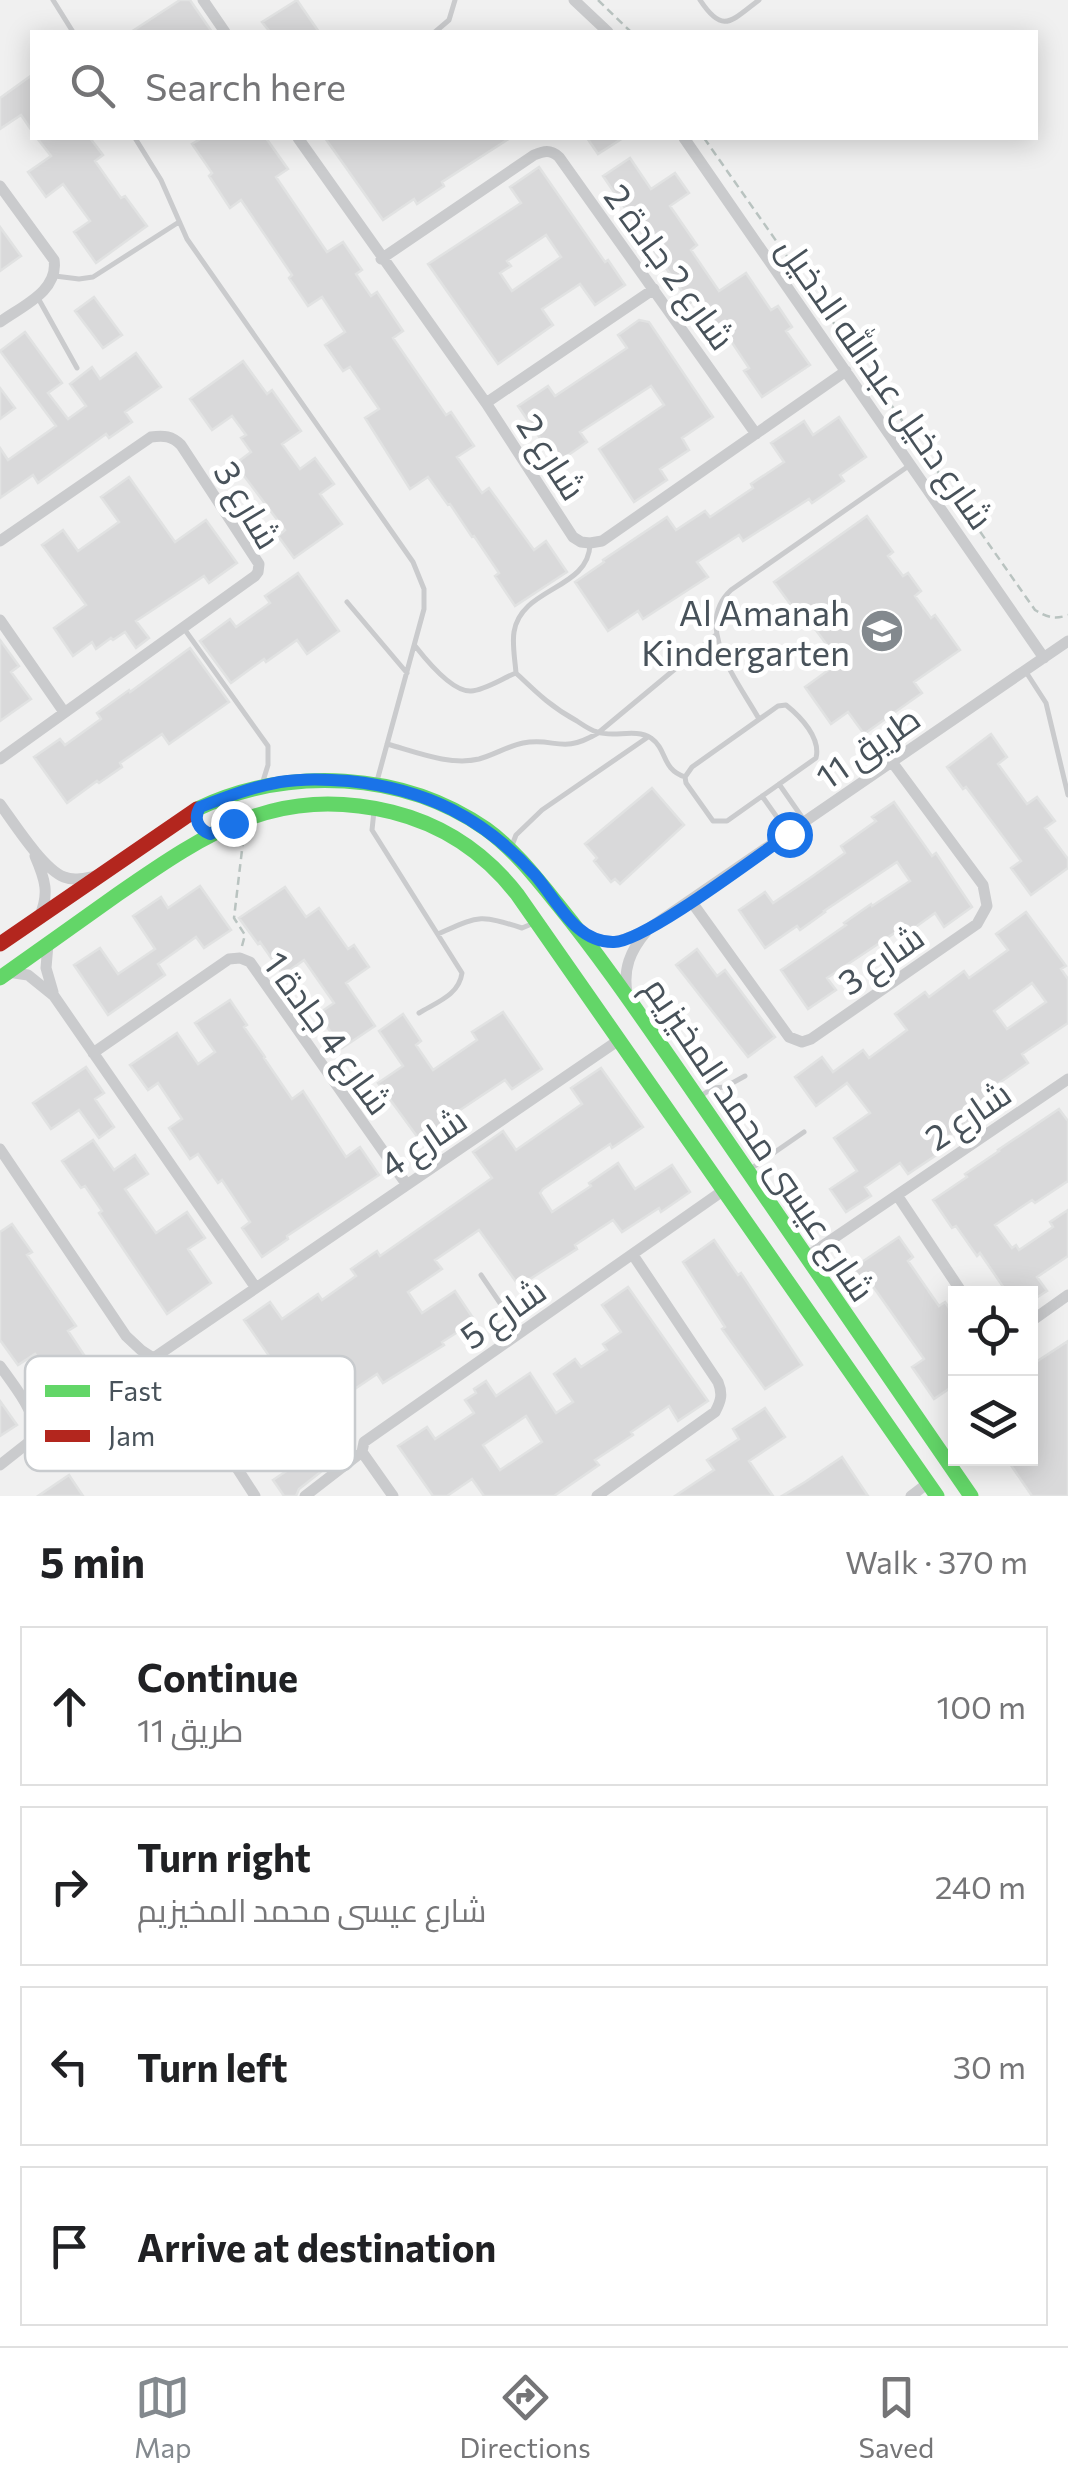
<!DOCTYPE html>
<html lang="en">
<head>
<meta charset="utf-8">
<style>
	body { margin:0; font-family:Commissioner,Cairo,sans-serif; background:#f2f2f2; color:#202124 }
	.controls { position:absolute; right:30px; bottom:30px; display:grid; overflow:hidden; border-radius:0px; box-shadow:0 5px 25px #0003 }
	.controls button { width:90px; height:90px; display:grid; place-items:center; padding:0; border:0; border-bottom:2px solid #e0e0e0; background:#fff; color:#202124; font:50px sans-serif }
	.stop { position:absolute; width:30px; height:30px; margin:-22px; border:8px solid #1a73e8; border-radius:50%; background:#fff }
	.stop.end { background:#1a73e8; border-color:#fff; box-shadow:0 2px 10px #0008 }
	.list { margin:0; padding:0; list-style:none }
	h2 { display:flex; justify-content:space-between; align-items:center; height:130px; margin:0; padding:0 40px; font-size:42px }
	h2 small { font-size:32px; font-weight:400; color:#757577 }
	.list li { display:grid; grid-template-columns:65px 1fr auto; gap:30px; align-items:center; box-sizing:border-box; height:160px; margin:0 20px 20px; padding:0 20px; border:2px solid #e0e0e0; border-radius:0px }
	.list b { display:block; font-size:38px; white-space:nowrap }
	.list p { margin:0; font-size:32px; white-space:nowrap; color:#757577 }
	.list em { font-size:32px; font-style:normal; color:#757577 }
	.icon { flex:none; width:55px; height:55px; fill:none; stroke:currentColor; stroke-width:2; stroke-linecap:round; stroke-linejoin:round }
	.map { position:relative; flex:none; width:1068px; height:1496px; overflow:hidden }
	.search { position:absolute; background:#fff; box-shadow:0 5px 25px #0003; left:30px; right:30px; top:30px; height:110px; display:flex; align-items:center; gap:25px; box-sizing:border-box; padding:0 35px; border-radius:0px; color:#757577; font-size:38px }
	.sheet { height:850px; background:#fff }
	nav { display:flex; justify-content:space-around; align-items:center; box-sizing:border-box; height:140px; border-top:2px solid #e0e0e0; background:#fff; font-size:28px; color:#757577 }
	nav a { display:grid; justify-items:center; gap:5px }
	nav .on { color:#83898e }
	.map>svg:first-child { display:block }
	.building { fill:#d9d9da; stroke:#e1e2e2; stroke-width:2.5; fill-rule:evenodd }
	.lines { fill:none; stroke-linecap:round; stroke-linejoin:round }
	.path { stroke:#b9c3c0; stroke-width:2.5; stroke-dasharray:8 5; stroke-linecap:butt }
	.lane { stroke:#cacbcd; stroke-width:5 }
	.street { stroke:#cacbcd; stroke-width:11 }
	.fast { stroke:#63d668; stroke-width:15 }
	.jam { stroke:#b3261e; stroke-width:15 }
	.route { stroke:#1a73e8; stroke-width:12 }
	.labels { text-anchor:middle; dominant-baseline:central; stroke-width:10; stroke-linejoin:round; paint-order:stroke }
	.street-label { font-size:35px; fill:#48525a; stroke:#fff }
	.poi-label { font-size:35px; fill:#48525a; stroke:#fff; text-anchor:end }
	.key { fill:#fff; stroke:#c8cbce; stroke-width:2.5 }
	.key-label { font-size:28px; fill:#48525a }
</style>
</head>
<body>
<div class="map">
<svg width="1068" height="1496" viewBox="0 0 1068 1496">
	<rect width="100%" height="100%" fill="#f0f0f0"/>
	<path class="building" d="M180 0H190L212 32H131Z
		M297 0 319 32H270L262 22Z
		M32 75V131L21 115 0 129V98Z
		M37 138H90L103 155 95 161 121 198 125 196 147 226 96 263 74 232 90 221 63 184 46 197 28 172 51 156Z
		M202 138H266L288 169 276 177 327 252 343 242 362 270 356 274 371 296 377 292 403 331 393 338 446 415 451 412 474 446 457 457 482 493 489 488 534 550 546 541 567 572 515 606 495 576 499 573 474 536 472 537 450 504 448 505 428 477 410 489 365 418 379 409 350 367 343 371 325 345 345 332 322 297 308 306 289 278 292 275 241 200 230 208 209 176 212 173 192 144Z
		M325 138H510L442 182 444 186 417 204 414 199 383 220Z
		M587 138H623L598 154Z
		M630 158 651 189 675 173 689 193 670 206 697 245 691 250 719 291 746 273 771 310 778 306 792 327 786 331 810 365 762 397 744 371 749 368 721 326 717 329 697 298 690 303 603 176Z
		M539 167 605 262 608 260 625 285 595 305 580 284 542 309 553 325 498 364 428 264 521 203 510 187ZM546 235 561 257 512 291 500 273 511 266 507 261Z
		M0 227 21 256 0 271Z
		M94 297 122 335 103 348 75 311Z
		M639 320 649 322 713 417 682 438 689 450 660 469 667 480 634 502 599 449 664 405 651 386 580 432 587 442 557 463 518 406 548 386 555 396 627 348 618 335Z
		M25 332 62 383 48 393 68 419 86 406 70 384 92 367 100 379 136 353 161 387 125 412 132 422 109 438 106 434 38 483 33 475 0 498V448L8 460 56 426 0 351Z
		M243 361 267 394 272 390 301 431 282 444 300 469 315 458 334 484 320 494 342 524 294 558 278 536 285 530 235 464 251 452 241 438 246 435 232 416 212 430 190 399Z
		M0 388 15 408 0 419Z
		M839 417 866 457 840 475 844 481 812 503 809 499 743 541 739 535 697 562 708 577 643 619 638 611 608 631 575 582 604 562 603 560 667 517 676 530 705 511 710 517 753 488 751 484 784 462 771 443 804 421 813 435Z
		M129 477 175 542 206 520 237 563 209 583 204 576 136 621 149 638 136 648 125 632 113 640 111 638 96 649 92 642 73 656 54 628 86 605 42 545 63 530 78 551 119 522 101 497Z
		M867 516 893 552 888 556 903 576 908 573 921 591 915 596 931 618 935 615 960 650 914 682 922 693 864 734 848 712 831 724 805 687 834 666 822 649 827 645 803 613 799 616 774 582Z
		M298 573 339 631 307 654 297 640 266 662 264 659 231 683 200 641 230 619 236 627 270 603 265 596Z
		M0 640 19 666 11 672 31 699 0 721Z
		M190 648 229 702 169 744 162 734 120 763 122 767 99 783 97 781 67 803 34 757 60 739 65 745 101 719 97 713 129 690 130 692Z
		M991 734 1007 757 998 764 1027 804 1037 797 1055 821 1045 828 1068 859V868L1031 895 1011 868 1021 861 966 787 963 789 947 767Z
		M652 788 684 825 620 884 615 879 611 882 594 861 597 858 585 844Z
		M894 802 932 856 936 853 972 907 944 927 935 913 903 936 899 930 827 978 836 990 808 1009 781 970 846 925 844 923 871 904 872 906 910 881 897 862 824 911 825 912 800 930 797 926 765 948 739 910 765 892 773 903 810 878 845 853 841 846 876 821 872 817Z
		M200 886 231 930 204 948 196 937 158 964 165 975 108 1015 74 965 100 948 118 974 155 949 133 916 161 897 168 908Z
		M285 887 306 917 319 908 348 949 354 945 369 967 346 983 375 1026 342 1048 318 1014 334 1003 304 960 283 975 260 942 258 944 239 918Z
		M1026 912 1066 966 1061 969 1068 979V1023L1022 1054 1028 1063 986 1092 994 1103 933 1147 938 1154 908 1174 900 1163 865 1187 871 1196 846 1212 830 1189 857 1171 834 1138 870 1113 847 1083 816 1106 795 1077 822 1057 833 1072 863 1050 869 1058 907 1030 895 1014 925 992 929 997 964 971 969 978 1008 950 996 934ZM1032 983 1046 1002 1007 1029 994 1011Z
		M697 949 717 976 725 970 775 1037 748 1057 676 965Z
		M230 1000 247 1025 244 1027 265 1057 264 1058 292 1099 303 1091 346 1157 360 1147 379 1175 287 1236 288 1239 262 1257 242 1228 250 1222 222 1180 218 1183 198 1154 190 1159 169 1128 182 1119 158 1083 148 1090 130 1065 177 1033 198 1064 215 1052 195 1023Z
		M503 1012 542 1069 512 1089 505 1080 457 1112 462 1119 424 1146 378 1083 403 1066 379 1031 403 1014 421 1041 416 1045 433 1070 477 1040 472 1032Z
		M86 1067 104 1093 95 1099 114 1127 99 1138 79 1110 51 1129 33 1103Z
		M601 1068 643 1127 612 1148 610 1144 543 1189 540 1193 552 1212 591 1186 589 1183 618 1163 635 1189 672 1165 690 1192 661 1212 659 1208 622 1232 613 1220 575 1245 577 1249 519 1286 479 1230 435 1260 442 1269 408 1292 422 1313 455 1291 475 1321 442 1342 444 1345 383 1383 377 1374 337 1401 347 1414 324 1429 285 1371 281 1373 244 1320 270 1302 282 1319 318 1294 322 1300 356 1276 351 1269 377 1251 380 1256 492 1178 473 1152 503 1131 516 1150 582 1104 571 1088Z
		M1059 1109 1068 1121V1181L1035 1203 1032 1200 995 1225 1012 1248 1016 1245 1019 1250 1053 1227 1050 1222 1068 1210V1256L1037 1277 1047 1291 1030 1302V1294H1008L980 1253 977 1256 956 1226 952 1228 933 1200 967 1177 965 1174 999 1151 998 1150Z
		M93 1140 114 1170 135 1155 148 1174 125 1189 156 1233 187 1212 205 1238 188 1249 211 1283 167 1314 99 1213 102 1211 85 1186 81 1188 62 1161Z
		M12 1224 32 1252 27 1255 76 1326 68 1331 90 1364 86 1367 108 1400 75 1422 60 1400 64 1397 35 1354 18 1365 0 1340V1232Z
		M899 1237 913 1257 908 1261 939 1306 945 1302 956 1318V1384L934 1399 912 1367 924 1359 872 1285 867 1288 853 1268Z
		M714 1240 738 1275 741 1273 802 1365 765 1389 722 1329 725 1327 683 1262Z
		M628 1287 708 1401 678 1421 669 1406 631 1432 633 1435 595 1460 599 1465 554 1496H484L472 1479 447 1496H433L398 1446 427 1427 435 1439 474 1413 465 1400 476 1393 474 1389 486 1381 496 1396 530 1373 556 1413 573 1402 554 1374 575 1359 581 1367 607 1350 603 1344 621 1332 602 1305ZM526 1416 542 1442 500 1470 483 1445Z
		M1068 1341V1496H1032L1006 1458H1030V1366Z
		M0 1401 17 1425 0 1436Z
		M765 1408 785 1437 749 1461 773 1496H675L714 1470 707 1460 739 1439 733 1429Z
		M316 1451 327 1467 299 1489 296 1496H284L273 1480Z
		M842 1457 868 1496H782L805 1482Z
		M69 1475 83 1496H38Z"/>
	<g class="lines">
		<path class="path" d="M598 0 631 32
			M704 138 1035 610C1047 617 1054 620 1068 615
			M242 946 245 935 234 918 244 833"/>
		<path class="lane" d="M53 0 73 32
			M700 0C723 35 731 21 759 0
			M435 32 449 20 455 0
			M135 138 161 180 187 239 413 562 424 589V609L377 781
			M55 276 79 279 93 277 179 222
			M38 298 77 368
			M590 544C589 590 521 587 514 632 512 644 515 660 516 673 537 693 551 707 577 721 583 725 590 730 597 732 614 738 635 728 651 738 668 750 661 769 685 777L686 783 713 821H727L816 758C821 738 801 717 786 705L778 706 692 767 685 777
			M347 602 407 673
			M185 630 268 746V765L263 781
			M416 647C427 661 452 692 471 691 485 690 503 678 516 673
			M1026 672 1046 703 1068 795
			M759 719C739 683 692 626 731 590L910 465
			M387 744C416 752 450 766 479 759 494 755 508 746 523 743 556 737 561 755 598 733L716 635
			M779 784 804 820
			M762 796 786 830
			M374 811 372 830 462 973C459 995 437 1002 419 1013
			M511 848 516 835 542 810 648 737
			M438 934C479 916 478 914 522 928L534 923
			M699 1097 713 1088 725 1087 745 1076
			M749 1170 804 1132
			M481 1275 519 1331
			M41 1436C100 1456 156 1455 215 1434"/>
		<path class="street" d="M203 0 225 32
			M574 0 608 32
			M298 138 486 403 573 537 581 542 590 543 602 541 846 371
			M684 138 1044 658
			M0 186 54 260C59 291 22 306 0 322
			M381 259 534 155C544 151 550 149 559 157L756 434
			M486 403 654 289
			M0 541 151 437C164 435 172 436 181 445L259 564 258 572 255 576 0 759
			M0 620 64 712
			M0 804C14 823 43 869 64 877 74 881 85 878 96 876
			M35 856C45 879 50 894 39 917
			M691 901 789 1037 802 1042 811 1039 977 924 987 906 983 885 892 762
			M582 932C609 948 622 942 648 929L1068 641
			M48 944 46 968 53 992
			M8 972 28 975 54 996 256 1288
			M627 993C623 969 630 951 646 932
			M93 1053 229 959 240 958 250 962 407 1185
			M0 1149 126 1336 141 1350 164 1365 215 1434 255 1496
			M897 1195 963 1294
			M806 1257 1068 1079
			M1030 1322 1068 1295
			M155 1357 619 1040
			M0 1366C16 1388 32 1408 38 1435L0 1465
			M362 1452 364 1442 724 1190
			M362 1452 393 1496
			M305 1496 362 1452
			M597 1496 715 1412C721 1401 723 1394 718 1382L633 1255
			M911 1496 928 1483"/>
		<path class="fast" d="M197 809C288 766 403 771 486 829 514 849 537 879 559 906 602 959 640 1015 679 1071 776 1213 874 1354 971 1496
			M0 978C39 950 79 922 118 894 209 831 277 785 392 812 444 825 485 853 517 894L937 1496"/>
		<path class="jam" d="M0 944 197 809"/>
	</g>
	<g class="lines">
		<path class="route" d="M233 823 210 834C198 829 193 819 200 807 226 797 252 787 280 782 303 778 326 779 349 781 426 789 484 818 535 875 557 900 575 943 614 942 644 942 757 856 789 834"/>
	</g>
	<defs>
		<g id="school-disc" transform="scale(2.25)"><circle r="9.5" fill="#83898e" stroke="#fff"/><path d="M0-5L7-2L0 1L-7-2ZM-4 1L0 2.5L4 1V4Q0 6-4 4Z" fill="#fff"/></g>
	</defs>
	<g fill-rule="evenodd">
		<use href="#school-disc" x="882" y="631"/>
	</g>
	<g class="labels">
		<g class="street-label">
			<text transform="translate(671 266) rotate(54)">شارع 2 جادة 2</text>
			<text transform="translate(887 382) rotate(55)">شارع دخيل عبدالله الدخيل</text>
			<text transform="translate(553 456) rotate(57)">شارع 2</text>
			<text transform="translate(249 504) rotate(59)">شارع 3</text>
			<text transform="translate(867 746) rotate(-35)">طريق 11</text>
			<text transform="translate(880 958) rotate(-35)">شارع 3</text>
			<text transform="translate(329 1032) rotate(54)">شارع 4 جادة 1</text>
			<text transform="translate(967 1114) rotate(-34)">شارع 2</text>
			<text transform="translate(761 1138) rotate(56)">شارع عيسى محمد المخيزيم</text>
			<text transform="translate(422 1141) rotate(-34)">شارع 4</text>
			<text transform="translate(502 1312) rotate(-35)">شارع 5</text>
		</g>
		<g class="poi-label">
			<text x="850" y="611">Al Amanah<tspan x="850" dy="40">Kindergarten</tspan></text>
		</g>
	</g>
	<rect x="25" y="1356" width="330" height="115" rx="15" class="key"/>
	<rect x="45" y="1385" width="45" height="12" fill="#63d668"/>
	<rect x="45" y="1430" width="45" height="12" fill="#b3261e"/>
	<g class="key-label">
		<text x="108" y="1401">Fast</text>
		<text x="108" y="1446">Jam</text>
	</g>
</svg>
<div class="controls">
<button><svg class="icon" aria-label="locate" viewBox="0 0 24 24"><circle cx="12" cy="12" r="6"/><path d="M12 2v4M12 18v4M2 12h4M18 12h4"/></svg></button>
<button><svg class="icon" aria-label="layers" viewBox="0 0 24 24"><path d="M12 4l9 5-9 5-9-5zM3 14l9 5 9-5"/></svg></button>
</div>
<div class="stop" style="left:789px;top:834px"></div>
<div class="stop end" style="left:233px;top:823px"></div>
<div class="search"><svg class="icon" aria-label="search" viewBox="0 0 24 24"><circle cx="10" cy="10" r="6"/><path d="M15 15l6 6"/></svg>Search here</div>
</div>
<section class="sheet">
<h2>5 min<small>Walk · 370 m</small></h2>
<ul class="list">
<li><svg class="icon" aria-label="ahead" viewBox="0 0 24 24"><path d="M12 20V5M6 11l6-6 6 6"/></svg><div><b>Continue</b><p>طريق 11</p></div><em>100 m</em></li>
<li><svg class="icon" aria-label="right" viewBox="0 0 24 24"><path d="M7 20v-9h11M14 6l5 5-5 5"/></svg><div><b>Turn right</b><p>شارع عيسى محمد المخيزيم</p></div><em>240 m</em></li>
<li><svg class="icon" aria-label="left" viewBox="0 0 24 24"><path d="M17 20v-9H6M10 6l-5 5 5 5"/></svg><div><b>Turn left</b></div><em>30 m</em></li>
<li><svg class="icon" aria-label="arrive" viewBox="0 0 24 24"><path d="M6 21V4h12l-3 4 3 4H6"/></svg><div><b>Arrive at destination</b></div></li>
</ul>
</section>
<nav>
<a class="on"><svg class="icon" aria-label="map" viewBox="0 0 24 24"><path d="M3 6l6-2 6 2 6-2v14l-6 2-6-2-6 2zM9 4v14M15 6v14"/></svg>Map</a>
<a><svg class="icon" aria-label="directions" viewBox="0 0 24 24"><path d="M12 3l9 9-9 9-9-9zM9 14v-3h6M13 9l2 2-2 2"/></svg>Directions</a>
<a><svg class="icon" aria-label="saved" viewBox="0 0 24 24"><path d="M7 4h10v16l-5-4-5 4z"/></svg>Saved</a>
</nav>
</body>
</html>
